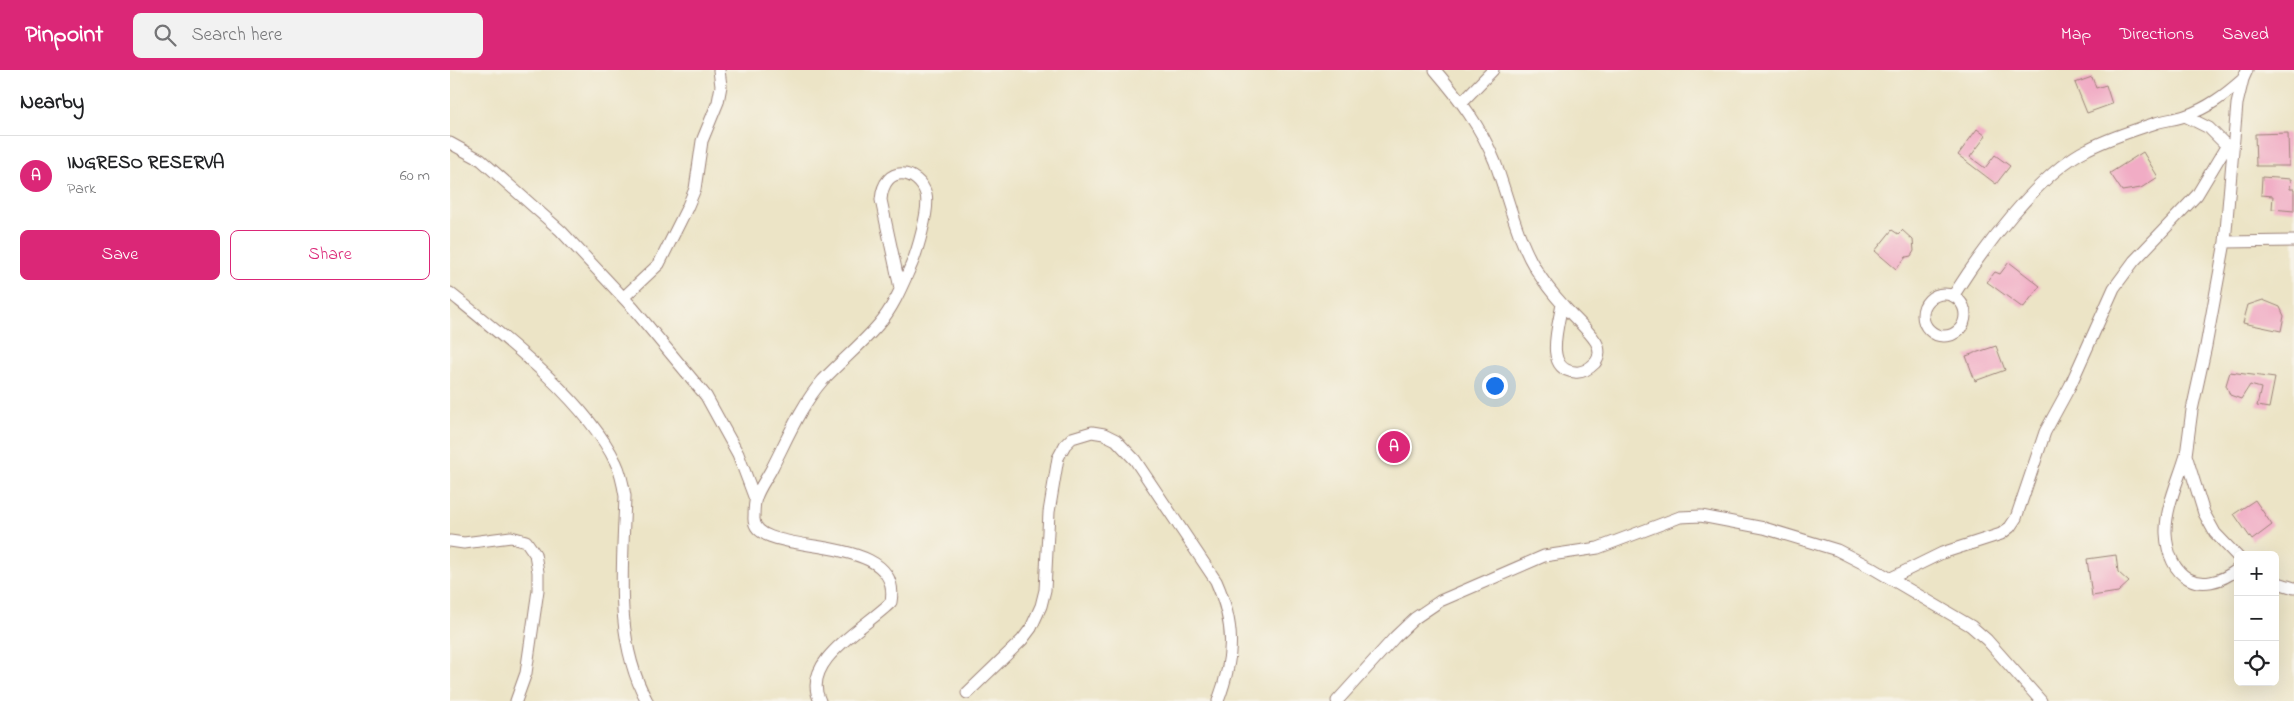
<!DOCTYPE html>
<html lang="en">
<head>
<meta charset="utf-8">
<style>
	body { margin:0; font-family:"Indie Flower",sans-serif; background:#f2f2f2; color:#202124 }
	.controls { position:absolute; right:15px; bottom:15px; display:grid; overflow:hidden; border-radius:8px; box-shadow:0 5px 20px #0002 }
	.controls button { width:45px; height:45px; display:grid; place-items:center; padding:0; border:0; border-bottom:1px solid #e0e0e0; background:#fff; color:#202124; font:25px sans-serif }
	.you { position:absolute; left:1044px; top:315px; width:18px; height:18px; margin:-12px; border:4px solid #fff; border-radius:50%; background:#1a73e8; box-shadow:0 0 0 8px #1a73e833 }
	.badge { display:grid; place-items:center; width:32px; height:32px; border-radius:50%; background:#db2777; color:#fff; font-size:16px; font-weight:700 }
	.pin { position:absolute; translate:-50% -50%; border:2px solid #fff; box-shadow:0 1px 5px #0006 }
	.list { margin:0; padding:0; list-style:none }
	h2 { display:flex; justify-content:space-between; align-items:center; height:65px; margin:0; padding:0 20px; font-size:21px }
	h2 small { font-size:16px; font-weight:400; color:#757577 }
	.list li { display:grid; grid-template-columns:32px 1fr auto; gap:15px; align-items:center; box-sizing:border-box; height:80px; padding:0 20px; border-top:1px solid #e0e0e0 }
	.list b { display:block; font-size:19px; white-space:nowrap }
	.list p { margin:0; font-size:16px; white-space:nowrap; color:#757577 }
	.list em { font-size:16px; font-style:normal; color:#757577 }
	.actions { display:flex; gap:10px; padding:15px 20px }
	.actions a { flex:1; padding:11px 0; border:1px solid #db2777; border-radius:8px; text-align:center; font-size:18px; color:#db2777 }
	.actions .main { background:#db2777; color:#fff }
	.icon { flex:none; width:28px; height:28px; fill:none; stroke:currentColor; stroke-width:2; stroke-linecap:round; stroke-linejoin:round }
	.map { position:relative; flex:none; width:1844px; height:631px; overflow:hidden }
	header { display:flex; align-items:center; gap:30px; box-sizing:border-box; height:70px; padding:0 25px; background:#db2777; color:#fff }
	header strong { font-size:24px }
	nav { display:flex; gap:28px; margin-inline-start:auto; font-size:18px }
	.search { width:350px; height:45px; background:#f2f2f2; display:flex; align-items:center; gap:12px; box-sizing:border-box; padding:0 18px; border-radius:8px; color:#757577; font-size:19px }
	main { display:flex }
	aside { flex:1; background:#fff }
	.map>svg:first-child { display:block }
	.building { fill:#f1acc5 }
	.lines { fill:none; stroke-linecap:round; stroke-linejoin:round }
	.street-casing { stroke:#9b8278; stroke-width:13 }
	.street { stroke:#fff; stroke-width:11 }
</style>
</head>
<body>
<header>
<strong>Pinpoint</strong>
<div class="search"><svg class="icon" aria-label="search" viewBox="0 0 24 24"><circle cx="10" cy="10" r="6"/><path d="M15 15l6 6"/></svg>Search here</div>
<nav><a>Map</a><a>Directions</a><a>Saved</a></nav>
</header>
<main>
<aside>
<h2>Nearby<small></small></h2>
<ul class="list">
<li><span class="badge">A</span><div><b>INGRESO RESERVA</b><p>Park</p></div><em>60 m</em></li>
</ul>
<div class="actions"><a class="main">Save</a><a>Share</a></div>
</aside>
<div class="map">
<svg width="1844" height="631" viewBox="0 0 1844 631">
	<rect width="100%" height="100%" fill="#f7f3e8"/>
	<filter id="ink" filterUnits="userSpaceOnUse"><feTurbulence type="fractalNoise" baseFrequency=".02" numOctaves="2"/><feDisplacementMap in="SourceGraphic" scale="10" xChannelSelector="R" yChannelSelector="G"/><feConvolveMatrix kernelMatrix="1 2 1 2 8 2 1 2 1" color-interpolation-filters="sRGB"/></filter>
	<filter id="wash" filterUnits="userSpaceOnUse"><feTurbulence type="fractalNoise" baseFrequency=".0096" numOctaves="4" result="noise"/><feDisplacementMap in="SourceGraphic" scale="20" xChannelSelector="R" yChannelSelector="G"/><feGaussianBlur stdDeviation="1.12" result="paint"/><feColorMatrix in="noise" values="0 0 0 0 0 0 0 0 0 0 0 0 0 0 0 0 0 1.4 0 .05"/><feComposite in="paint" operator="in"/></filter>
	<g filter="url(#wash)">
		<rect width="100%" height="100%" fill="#ece4c6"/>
		<g id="blocks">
			<path class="building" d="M1642 7 1646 18 1656 15 1662 34 1637 43 1625 13Z
				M1527 59 1536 66 1520 87 1535 98 1545 85 1560 96 1546 114 1508 85Z
				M1838 63 1839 96H1806L1805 64Z
				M1693 82 1708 107 1691 118 1672 121 1660 103Z
				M1812 107 1841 109 1840 119H1844V141L1822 139 1823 126 1811 125Z
				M1442 160 1448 164 1452 160 1463 170 1464 181 1461 186 1456 187 1446 199 1425 181Z
				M1559 192 1590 216 1573 238 1537 212 1545 202 1550 204Z
				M1813 230 1830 237 1834 246 1831 261 1793 253 1798 235Z
				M1546 276 1555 300 1525 311 1516 286Z
				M1780 302 1825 308 1819 338 1807 336 1811 318 1800 315 1791 329 1780 325 1776 315Z
				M1805 430 1822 455 1802 470 1784 444Z
				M1666 485 1668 502 1679 512 1668 522 1642 526 1637 489Z"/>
		</g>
	</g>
	<g filter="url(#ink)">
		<use href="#blocks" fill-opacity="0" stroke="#9b8278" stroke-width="1"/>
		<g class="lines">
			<g class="street-casing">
				<path id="street" d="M985 0C1009 28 1031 57 1045 92 1058 127 1066 166 1085 198 1093 211 1103 224 1113 235 1123 247 1137 258 1146 272 1150 279 1150 287 1145 293 1139 299 1133 303 1125 302 1093 300 1109 254 1112 234
					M1012 32 1043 0
					M1735 46 1759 58 1781 80
					M0 73 31 90 111 161 183 238 256 326 288 384 305 429
					M1775 172 1844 171
					M0 223C53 266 137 331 166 393 171 403 173 414 175 426 173 495 163 569 197 631
					M1473 245a21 21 0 1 1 42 0a21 21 0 1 1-42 0Z
					M1503 226C1532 180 1590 102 1638 79 1659 68 1684 60 1706 53 1715 50 1726 49 1735 46 1758 38 1775 25 1793 9
					M174 227 209 194 237 138 245 119 252 71 268 32 271 16 269 0
					M1736 385C1729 409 1715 438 1716 463 1718 508 1750 528 1788 499
					M0 471 14 473 61 467 76 471 85 484 88 502V520L76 603 66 631
					M1788 487 1765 463 1754 443 1736 385 1742 340 1756 276 1775 172 1787 34 1793 9 1797 0
					M1441 508 1492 483 1551 464 1560 457 1566 448 1595 362 1620 316 1664 218 1684 191 1747 125 1777 75
					M1825 512 1844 518
					M517 623 572 570 581 558 591 536 595 520 599 442 608 388 615 375 622 368 642 362 654 364 666 370 685 390 766 511C785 554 785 586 768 631
					M370 631C349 591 418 556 441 532 454 457 300 491 304 447 304 441 304 434 306 428 309 418 317 408 322 398 337 369 351 335 373 310 391 291 412 274 429 254 443 238 452 216 460 198 467 183 480 139 476 124 469 100 434 92 431 130L450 218
					M887 631 945 567 965 548 990 531 1094 486 1148 478 1230 447 1251 446 1314 458 1387 480 1424 499 1521 556 1537 570 1591 631"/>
			</g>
			<use href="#street" class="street"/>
		</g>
	</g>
</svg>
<div class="controls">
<button>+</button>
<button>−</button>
<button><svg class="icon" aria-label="locate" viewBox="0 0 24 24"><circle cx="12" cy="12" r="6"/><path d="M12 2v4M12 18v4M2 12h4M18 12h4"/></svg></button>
</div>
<div class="you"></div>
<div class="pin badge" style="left:944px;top:377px">A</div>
</div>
</main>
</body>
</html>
